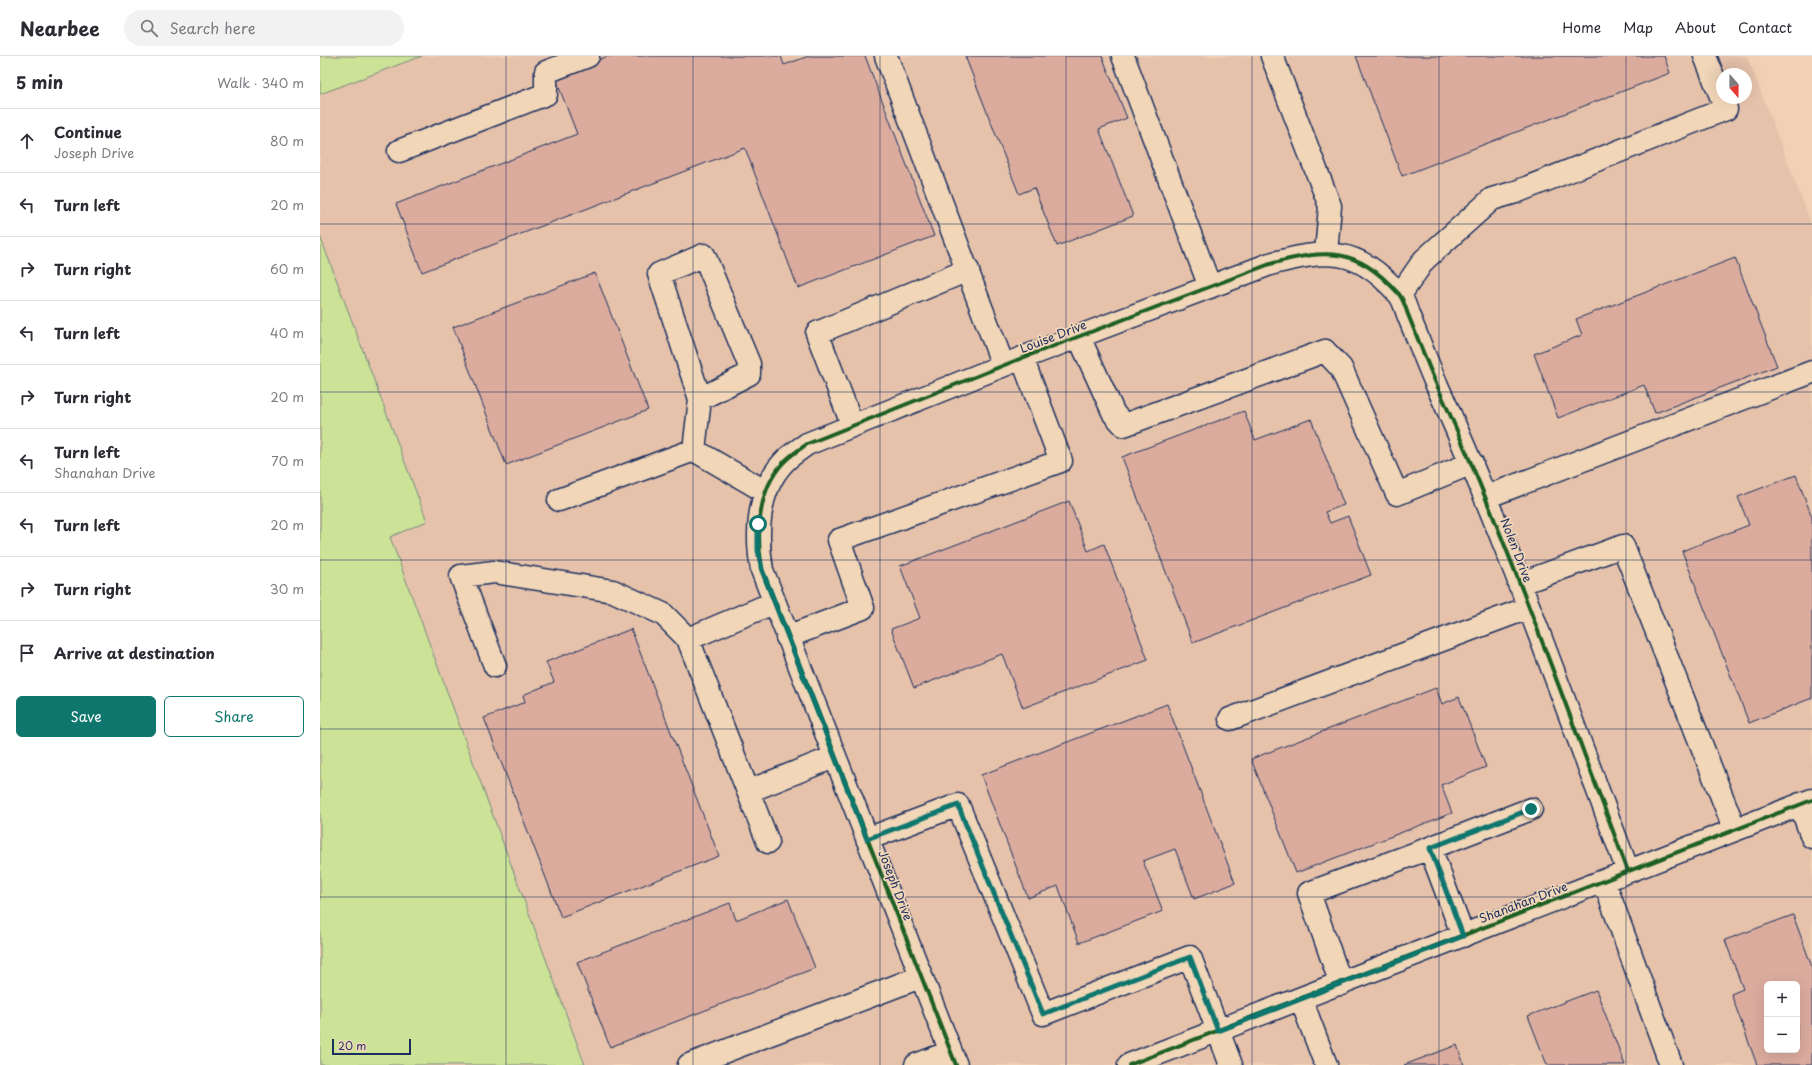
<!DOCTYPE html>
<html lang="en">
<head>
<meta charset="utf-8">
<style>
	body { margin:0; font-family:"Playpen Sans",sans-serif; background:#f2f2f3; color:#2b2b33 }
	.controls { position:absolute; right:12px; bottom:12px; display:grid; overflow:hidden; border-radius:6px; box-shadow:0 4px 16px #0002 }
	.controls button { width:36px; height:36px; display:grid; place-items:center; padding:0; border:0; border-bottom:1px solid #e1e1e2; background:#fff; color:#2b2b33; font:20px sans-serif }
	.compass { position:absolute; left:1396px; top:12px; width:36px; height:36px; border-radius:50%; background:#fff; box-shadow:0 4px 16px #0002; rotate:160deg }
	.scale { position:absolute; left:12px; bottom:10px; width:79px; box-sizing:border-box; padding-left:4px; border:2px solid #1b2f5e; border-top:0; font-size:11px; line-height:14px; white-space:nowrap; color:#1b2f5e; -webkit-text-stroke:3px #f1d6b8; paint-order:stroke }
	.stop { position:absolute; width:12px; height:12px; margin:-9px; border:3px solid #0f766e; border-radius:50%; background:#fff }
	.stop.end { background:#0f766e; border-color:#fff; box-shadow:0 1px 4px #0008 }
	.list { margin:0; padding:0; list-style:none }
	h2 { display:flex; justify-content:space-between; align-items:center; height:52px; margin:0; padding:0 16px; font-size:17px }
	h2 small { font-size:13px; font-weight:400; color:#7c7c81 }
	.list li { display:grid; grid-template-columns:26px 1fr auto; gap:12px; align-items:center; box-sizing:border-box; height:64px; padding:0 16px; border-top:1px solid #e1e1e2 }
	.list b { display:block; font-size:15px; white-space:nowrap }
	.list p { margin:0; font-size:13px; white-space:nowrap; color:#7c7c81 }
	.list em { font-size:13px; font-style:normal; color:#7c7c81 }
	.actions { display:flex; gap:8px; padding:12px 16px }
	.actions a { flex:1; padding:9px 0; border:1px solid #0f766e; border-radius:6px; text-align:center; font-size:14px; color:#0f766e }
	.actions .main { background:#0f766e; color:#fff }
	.icon { flex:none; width:22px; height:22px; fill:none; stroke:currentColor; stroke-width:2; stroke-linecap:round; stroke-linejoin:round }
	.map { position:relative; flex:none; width:1492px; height:1009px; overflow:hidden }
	header { display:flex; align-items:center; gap:24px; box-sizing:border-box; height:56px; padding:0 20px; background:#fff; border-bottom:1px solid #e1e1e2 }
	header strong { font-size:19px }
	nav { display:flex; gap:22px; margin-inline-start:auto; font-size:14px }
	.search { width:280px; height:36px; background:#f2f2f3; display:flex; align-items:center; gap:10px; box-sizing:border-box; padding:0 14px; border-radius:22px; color:#7c7c81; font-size:15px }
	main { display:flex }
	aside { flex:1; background:#fff }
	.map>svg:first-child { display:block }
	.built { fill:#e6c2ab; fill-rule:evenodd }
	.green { fill:#cce297; stroke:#74887a }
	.building { fill:#dbac9e; stroke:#1b2f5e; fill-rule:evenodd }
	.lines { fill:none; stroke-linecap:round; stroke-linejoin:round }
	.minor-casing { stroke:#1b2f5e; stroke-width:25 }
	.minor { stroke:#f1d6b8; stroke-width:22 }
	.cycleway-casing { stroke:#f1d6b8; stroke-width:6 }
	.cycleway { stroke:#1b5e20; stroke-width:4 }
	.route { stroke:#0f766e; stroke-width:5 }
	.grid { fill:none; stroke:#1b2f5e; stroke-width:1; stroke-opacity:0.55 }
	.labels { text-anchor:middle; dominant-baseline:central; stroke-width:3.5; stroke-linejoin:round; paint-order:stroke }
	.street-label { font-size:12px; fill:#1b2f5e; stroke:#f1d6b8 }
</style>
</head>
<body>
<header>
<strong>Nearbee</strong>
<div class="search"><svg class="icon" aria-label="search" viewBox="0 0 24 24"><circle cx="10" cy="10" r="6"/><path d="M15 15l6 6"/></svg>Search here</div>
<nav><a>Home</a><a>Map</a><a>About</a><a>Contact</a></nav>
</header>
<main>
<aside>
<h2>5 min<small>Walk · 340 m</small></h2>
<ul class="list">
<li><svg class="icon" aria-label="ahead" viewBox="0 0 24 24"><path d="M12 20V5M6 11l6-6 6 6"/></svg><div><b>Continue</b><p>Joseph Drive</p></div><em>80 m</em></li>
<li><svg class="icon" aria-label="left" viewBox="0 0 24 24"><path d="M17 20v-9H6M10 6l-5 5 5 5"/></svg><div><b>Turn left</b></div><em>20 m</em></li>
<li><svg class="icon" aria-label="right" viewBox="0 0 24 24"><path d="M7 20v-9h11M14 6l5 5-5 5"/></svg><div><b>Turn right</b></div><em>60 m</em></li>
<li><svg class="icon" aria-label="left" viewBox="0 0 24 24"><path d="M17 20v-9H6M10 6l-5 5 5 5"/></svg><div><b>Turn left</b></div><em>40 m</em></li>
<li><svg class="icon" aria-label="right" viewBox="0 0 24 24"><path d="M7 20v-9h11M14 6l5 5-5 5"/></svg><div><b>Turn right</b></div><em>20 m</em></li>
<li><svg class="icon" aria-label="left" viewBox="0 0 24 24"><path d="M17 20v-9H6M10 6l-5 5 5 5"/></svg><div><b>Turn left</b><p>Shanahan Drive</p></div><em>70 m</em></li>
<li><svg class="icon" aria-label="left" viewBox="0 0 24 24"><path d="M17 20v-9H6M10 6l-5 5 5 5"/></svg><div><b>Turn left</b></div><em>20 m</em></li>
<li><svg class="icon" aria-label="right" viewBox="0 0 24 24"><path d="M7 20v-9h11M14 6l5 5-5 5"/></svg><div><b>Turn right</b></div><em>30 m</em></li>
<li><svg class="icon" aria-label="arrive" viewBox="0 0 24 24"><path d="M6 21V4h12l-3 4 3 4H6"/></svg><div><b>Arrive at destination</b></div></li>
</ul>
<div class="actions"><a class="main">Save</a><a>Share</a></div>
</aside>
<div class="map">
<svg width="1492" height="1009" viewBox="0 0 1492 1009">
	<rect width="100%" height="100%" fill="#f1d0b4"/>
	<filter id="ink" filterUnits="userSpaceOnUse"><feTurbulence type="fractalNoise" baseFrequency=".025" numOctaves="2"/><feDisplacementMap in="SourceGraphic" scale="8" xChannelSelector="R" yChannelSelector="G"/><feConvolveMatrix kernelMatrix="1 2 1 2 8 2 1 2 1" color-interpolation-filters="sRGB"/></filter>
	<g filter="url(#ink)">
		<path class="built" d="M102 0H1427L1492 170V1009H265L70 480 107 465 0 180V38ZM1402 18H1426V42H1402ZM1447 928H1477V994H1447Z"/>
		<path class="green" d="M0 0H102L0 38Z
			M0 180 107 465 70 481 265 1009H0Z"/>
		<path class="building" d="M288 0H461L464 9 489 0H545L614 180 478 232 425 92 102 216 76 148 257 78 235 21Z
			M645 0H782L807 62 779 73 813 160 737 190 714 132 699 138Z
			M1036 0H1344L1350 17 1082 120Z
			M1415 202 1457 310 1335 357 1324 329 1238 362 1214 298 1262 279 1256 263Z
			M275 217 328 354 186 409 133 271Z
			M924 355 935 384 991 363 1024 449 1005 456 1010 467 1028 460 1051 519 873 587 802 401Z
			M1476 419 1492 461V642L1429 667 1362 495 1429 469 1418 441Z
			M749 445 768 495 784 488 828 604 703 652 682 598 594 632 571 573 600 562 580 510Z
			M311 573 399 800 241 861 164 662 205 646 203 639 234 626 226 606Z
			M1116 632 1122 648 1139 641 1166 711 1121 729 1132 757 976 817 931 703Z
			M847 648 915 827 874 843 855 793 823 805 843 855 759 887 738 830 708 842 661 719Z
			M468 843 495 912 290 991 257 906 410 847 416 864Z
			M1473 859 1492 911V1009H1437L1411 938 1423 933 1405 884ZM1447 928H1477V994H1447Z
			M1276 934 1305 1009H1227L1208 960Z
			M1137 989 1144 1009H1084Z"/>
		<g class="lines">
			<g class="minor-casing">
				<path id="minor" d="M566 0 683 309
					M803 0 890 231
					M952 0 1010 150 1006 197
					M79 95 226 38V16L268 0
					M1080 239 1104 204 1172 143 1196 136 1406 53 1385 0
					M759 281 794 358 804 369 1005 295 1021 312 1077 438 1152 407
					M532 368 497 277 648 214
					M374 394 380 343 339 218 384 199 429 308V318L380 343
					M1166 441 1492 316
					M239 444 374 394 446 436
					M1199 528 1303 490 1415 774
					M467 581 543 552 519 484 741 405 702 302
					M175 610 141 520 174 516 293 535 343 558 368 583
					M910 663 1208 552
					M429 735 514 701
					M1480 748 1492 781
					M547 783 638 749 723 958 870 901 911 1009
					M448 786 368 583 453 547
					M1110 792 1211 753
					M1284 825 1351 1009
					M1021 928 989 837 1110 792 1143 880
					M981 943 1006 1009
					M369 1009 600 921
					M596 1009 630 996
					M636 1009 442 514C436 479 437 435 463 407 470 399 479 394 487 388L702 302 950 208C1007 193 1035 190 1078 237 1084 243 1086 254 1089 261 1098 283 1106 304 1115 325 1188 485 1246 651 1308 815
					M809 1009 1492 744"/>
			</g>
			<use href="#minor" class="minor"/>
			<g class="cycleway-casing">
				<path id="cycleway" d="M636 1009 442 514C436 479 437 435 463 407 470 399 479 394 487 388L702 302 950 208C1007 193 1035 190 1078 237 1084 243 1086 254 1089 261 1098 283 1106 304 1115 325 1188 485 1246 651 1308 815
					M809 1009 1492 744"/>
			</g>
			<use href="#cycleway" class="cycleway"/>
		</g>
	</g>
	<g class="lines" filter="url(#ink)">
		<path class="route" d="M438 468V494L442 514 547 783 638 749 723 958 870 901 898 975 1143 880 1110 792 1211 753"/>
	</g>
	<path class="grid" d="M186 0V1009M373 0V1009M560 0V1009M746 0V1009M932 0V1009M1119 0V1009M1306 0V1009M0 168H1492M0 336H1492M0 504H1492M0 673H1492M0 841H1492"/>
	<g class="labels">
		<g class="street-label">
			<text transform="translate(733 280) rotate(-21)">Louise Drive</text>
			<text transform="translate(1197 494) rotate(69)">Nolen Drive</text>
			<text transform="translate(576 829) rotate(69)">Joseph Drive</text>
			<text transform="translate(1203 846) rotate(-21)">Shanahan Drive</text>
		</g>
	</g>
</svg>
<div class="controls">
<button>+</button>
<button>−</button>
</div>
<svg class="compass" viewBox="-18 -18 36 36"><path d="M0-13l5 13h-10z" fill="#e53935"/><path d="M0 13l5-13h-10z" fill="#7c7c81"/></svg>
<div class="scale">20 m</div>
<div class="stop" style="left:438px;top:468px"></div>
<div class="stop end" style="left:1211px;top:753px"></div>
</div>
</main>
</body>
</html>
